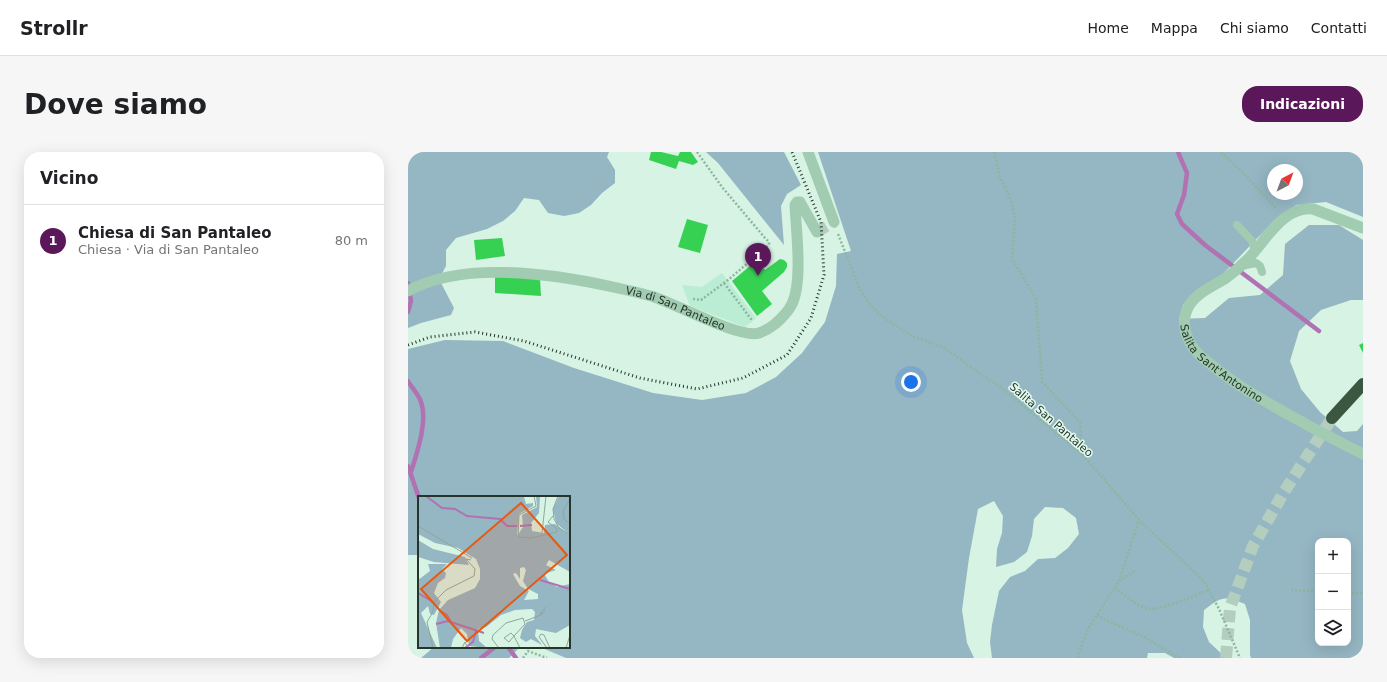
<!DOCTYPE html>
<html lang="it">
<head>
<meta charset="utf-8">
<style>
	body { margin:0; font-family:"DejaVu Sans",sans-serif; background:#f6f6f6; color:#202124 }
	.controls { position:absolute; right:12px; bottom:12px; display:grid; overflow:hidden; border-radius:8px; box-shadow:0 4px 16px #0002 }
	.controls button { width:36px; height:36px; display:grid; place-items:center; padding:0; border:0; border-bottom:1px solid #e0e0e0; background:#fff; color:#202124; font:20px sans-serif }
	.compass { position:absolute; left:859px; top:12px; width:36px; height:36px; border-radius:50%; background:#fff; box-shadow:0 4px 16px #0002; rotate:41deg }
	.you { position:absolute; left:503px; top:230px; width:14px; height:14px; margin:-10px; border:3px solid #fff; border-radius:50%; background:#1a73e8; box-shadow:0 0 0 6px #1a73e833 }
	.badge { display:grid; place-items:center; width:26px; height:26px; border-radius:50%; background:#5a1759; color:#fff; font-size:13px; font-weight:700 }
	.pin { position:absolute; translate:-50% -33px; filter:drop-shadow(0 1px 2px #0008) }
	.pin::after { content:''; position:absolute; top:21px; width:14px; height:12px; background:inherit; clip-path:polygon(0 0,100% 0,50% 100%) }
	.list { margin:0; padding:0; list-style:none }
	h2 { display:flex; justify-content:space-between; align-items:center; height:52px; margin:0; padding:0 16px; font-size:17px }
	h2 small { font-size:13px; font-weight:400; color:#757577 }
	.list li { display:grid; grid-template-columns:26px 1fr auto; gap:12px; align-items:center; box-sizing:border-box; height:72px; padding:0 16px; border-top:1px solid #e0e0e0 }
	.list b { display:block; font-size:15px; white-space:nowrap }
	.list p { margin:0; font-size:13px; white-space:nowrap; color:#757577 }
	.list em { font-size:13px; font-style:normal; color:#757577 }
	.icon { flex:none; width:22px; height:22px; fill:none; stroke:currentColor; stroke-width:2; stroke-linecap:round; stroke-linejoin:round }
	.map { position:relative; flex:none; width:955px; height:506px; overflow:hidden; border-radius:16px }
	header { display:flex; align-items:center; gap:24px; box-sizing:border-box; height:56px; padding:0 20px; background:#fff; border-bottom:1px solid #e0e0e0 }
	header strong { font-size:19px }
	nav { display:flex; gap:22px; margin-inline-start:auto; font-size:14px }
	.intro { display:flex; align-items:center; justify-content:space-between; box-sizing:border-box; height:96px; padding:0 24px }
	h1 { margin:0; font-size:28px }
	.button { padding:10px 18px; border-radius:16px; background:#5a1759; color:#fff; font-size:14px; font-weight:700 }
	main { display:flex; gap:24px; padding:0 24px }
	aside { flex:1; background:#fff; border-radius:16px; box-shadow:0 4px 16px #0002 }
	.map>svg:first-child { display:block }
	.green { fill:#95b6c3; fill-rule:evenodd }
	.plaza { fill:#bbedd4 }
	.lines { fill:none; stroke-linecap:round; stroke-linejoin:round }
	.stream { stroke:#b172b2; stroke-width:4.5 }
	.building { fill:#36d153 }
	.minor-tunnel { stroke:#b3cdbf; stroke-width:11; stroke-dasharray:11 5.5; stroke-linecap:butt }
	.motorway-tunnel { stroke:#b3cdbf; stroke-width:12; stroke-dasharray:12 6; stroke-linecap:butt }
	.path { stroke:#8bb79c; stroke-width:2.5; stroke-dasharray:2 2; stroke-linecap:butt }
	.service { stroke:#a1ccb2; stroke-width:8 }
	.minor { stroke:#a1ccb2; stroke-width:11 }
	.motorway { stroke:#3b5742; stroke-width:12 }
	.rail { stroke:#253529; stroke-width:3; stroke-dasharray:1 3; stroke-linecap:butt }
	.labels { text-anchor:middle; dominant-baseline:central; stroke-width:3; stroke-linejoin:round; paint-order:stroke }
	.street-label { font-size:11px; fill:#253529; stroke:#e2faee }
	.inset-river { fill:none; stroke:#b172b2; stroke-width:2 }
	.inset-road { fill:none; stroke:#8fa799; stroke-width:1 }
	.view { fill:#e8590c; fill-opacity:0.15; stroke:#e8590c; stroke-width:2 }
	.inset-edge { fill:none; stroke:#253529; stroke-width:2 }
</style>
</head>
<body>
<header>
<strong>Strollr</strong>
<nav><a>Home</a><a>Mappa</a><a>Chi siamo</a><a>Contatti</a></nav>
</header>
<div class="intro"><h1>Dove siamo</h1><a class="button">Indicazioni</a></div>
<main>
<aside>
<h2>Vicino<small></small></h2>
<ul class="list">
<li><span class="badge">1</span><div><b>Chiesa di San Pantaleo</b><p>Chiesa · Via di San Pantaleo</p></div><em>80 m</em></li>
</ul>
</aside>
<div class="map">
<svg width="955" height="506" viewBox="0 0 955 506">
	<rect width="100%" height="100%" fill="#d6f3e4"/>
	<path class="green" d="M0 0H201L199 5 207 18V31L194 41 183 53 171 61 156 64 140 61 131 48 116 46 107 59 95 69 79 77 48 86 38 98V114L31 127 46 156 43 163 13 171 0 176Z
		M298 0H376L393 33 379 42 373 54 376 93 310 11Z
		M410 0H955V65L918 50 888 53 860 75 815 122 788 139 775 153 771 167 797 166 821 146 852 143 875 123 877 92 901 73H931L955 88V148H943L913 158 891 179 882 209 893 237 912 260 935 280 949 279 955 272V506H843L842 503V468L837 452C815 444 815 444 796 458L795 475 801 490 818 506H766L757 501H740L739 506H584L582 490 584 473 591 439 602 425 617 419 630 407 647 406 660 396 671 382 668 366 655 356 637 355 626 367 624 384 619 400 606 410 588 415 589 397 594 381 595 364 586 349 570 357 561 406 554 458 559 491 566 506H158L132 495H161V345H11V403H0V197L37 188 95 189 166 216 245 241 294 248 338 241 368 225 394 201 417 170 428 134 429 102 443 99ZM865 18H889V42H865ZM910 389H940V491H910Z
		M26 495H112L101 506H13Z"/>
	<path class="plaza" d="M314 121 348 166 337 175 282 154 274 133 294 135Z"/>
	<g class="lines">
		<path class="stream" d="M770 0 779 21 776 43 769 62 774 72 797 93 911 179
			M0 131 3 149 0 160
			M0 229C4 236 11 243 13 250 20 269 9 301 3 320
			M0 314 11 346
			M100 495 108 506
			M73 506 87 495"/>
	</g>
	<path class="building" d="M243 0H253L270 4 272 0H283L290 10 285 13 271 9 268 17 241 8Z
		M279 67 300 73 292 101 270 95Z
		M94 86 97 104 68 108 66 88Z
		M372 107 376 108 379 111V115L376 120 354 139 364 152 349 164 324 129 349 108 357 118Z
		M87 124 132 126 133 144 87 141Z
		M955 191V201L951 193Z"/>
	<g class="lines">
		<path class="minor-tunnel" d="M409 80 426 70"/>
		<path class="motorway-tunnel" d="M818 506 822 456 845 394 876 340 924 266"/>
		<path class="path" d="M586 0 592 25 603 48 607 65 604 106 628 147 634 230 672 270 674 302
			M813 0 838 24 868 56
			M430 82 451 135 460 150 472 163 502 183 536 196 596 238 674 302 731 368 796 429 811 457 832 506
			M316 131 343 167 342 170
			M285 147 293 148 320 128 361 93V90L357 86 314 35 289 0
			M711 429 728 418
			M707 436C717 443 728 454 741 457 750 459 791 442 801 438
			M883 438 910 439
			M940 441H955
			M689 463 697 468 736 485 772 506
			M115 506 120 499 139 506
			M670 506 671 500 680 477 711 429 731 368"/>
		<path class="service" d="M829 73 844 89 847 99
			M833 114 848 111 852 114 854 120"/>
		<g class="minor">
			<path d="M400 0 426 70"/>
			<path id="s1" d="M955 76 905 57C874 54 858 89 839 108 832 115 825 121 818 126 804 135 785 142 779 158 773 171 778 186 786 197 791 204 800 210 806 215 831 235 858 250 885 265 908 278 931 290 955 302"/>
			<path id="s2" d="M0 139C56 108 146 122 205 135 219 138 233 141 246 145 268 152 332 187 351 181 357 179 362 176 367 172 374 166 380 160 384 152 395 129 388 78 387 53L389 50H392L393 52 409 80"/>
		</g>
		<path class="motorway" d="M924 266 955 232"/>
		<path class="rail" d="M0 193 22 185 67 180 116 189 232 226 289 237 335 226 379 203 403 166 416 123 413 70 384 0"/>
	</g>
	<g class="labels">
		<g class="street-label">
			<text stroke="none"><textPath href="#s2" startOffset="275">Via di San Pantaleo</textPath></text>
			<text stroke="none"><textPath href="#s1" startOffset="290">Salita Sant'Antonino</textPath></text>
			<text transform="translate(643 268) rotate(41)">Salita San Pantaleo</text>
		</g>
	</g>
	<g transform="translate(10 344)">
		<rect width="152" height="152" fill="#d6f3e4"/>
		<path d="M0 0H108L106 1 108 8 115 7V10L101 18 99 40 105 31 104 19 119 11 118 0H122L121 17 113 27 114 35 126 37 127 29 137 28 152 39V76L131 64 128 69 138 74 126 78 131 86 139 91 152 88V129L138 137 118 133 117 140 124 149 113 143 108 146 102 142 104 134 109 126 116 124 117 116 114 113 97 114 83 119 68 131 60 133 61 145 69 152 51 150 49 138 43 132 35 143 33 152H22L18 127 21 114 30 104 57 92 62 83V73L58 63 40 52 17 47 0 38ZM106 71 108 74 105 85 110 93 120 98V103L106 104 111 95 102 90 95 78 98 77 102 83V72ZM141 0H152V39L138 27 135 13ZM0 44 15 53 47 61 51 69 16 66 0 61ZM10 68H29L24 73 28 77 27 82 20 87 16 97 23 106 16 119 12 118 10 110 3 117 19 152H0V84L12 75Z" fill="#95b6c3" fill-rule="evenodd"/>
		<path class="inset-river" d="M8 0 24 12 37 13 49 20 82 23 89 30H99M102 30 114 29M122 84 152 93M0 97 15 106M21 114 29 119 33 126M18 128 30 125 66 137M47 152 55 146 58 135"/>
		<path class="inset-road" d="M116 0 118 10 101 19 100 41 113 42 139 36V33L130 26 135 20M140 0 135 13 136 23 141 32 152 39M152 3 145 15 146 23 152 28M0 30 54 62M124 37 128 0M125 117 122 118 128 111M107 125 123 119 127 115M15 152 9 126 15 116 16 106 28 94 56 80 57 73 48 63 53 64M44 152 47 146 50 152M81 152 74 143 75 139 88 127 105 122 107 128 96 140 91 146 86 142 93 137 96 140 102 152M129 152 121 141 123 138 126 139 132 152M148 152 152 139"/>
		<path class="view" d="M103 7 149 59 49 145 3 93Z"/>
		<rect width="152" height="152" class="inset-edge"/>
	</g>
</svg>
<div class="controls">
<button>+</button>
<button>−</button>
<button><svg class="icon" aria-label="layers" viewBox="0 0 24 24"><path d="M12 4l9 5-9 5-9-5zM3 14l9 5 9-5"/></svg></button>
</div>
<svg class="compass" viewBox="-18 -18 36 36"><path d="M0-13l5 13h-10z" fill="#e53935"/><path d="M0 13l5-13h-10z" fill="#757577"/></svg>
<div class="you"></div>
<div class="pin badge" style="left:350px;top:124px">1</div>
</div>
</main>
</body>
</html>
